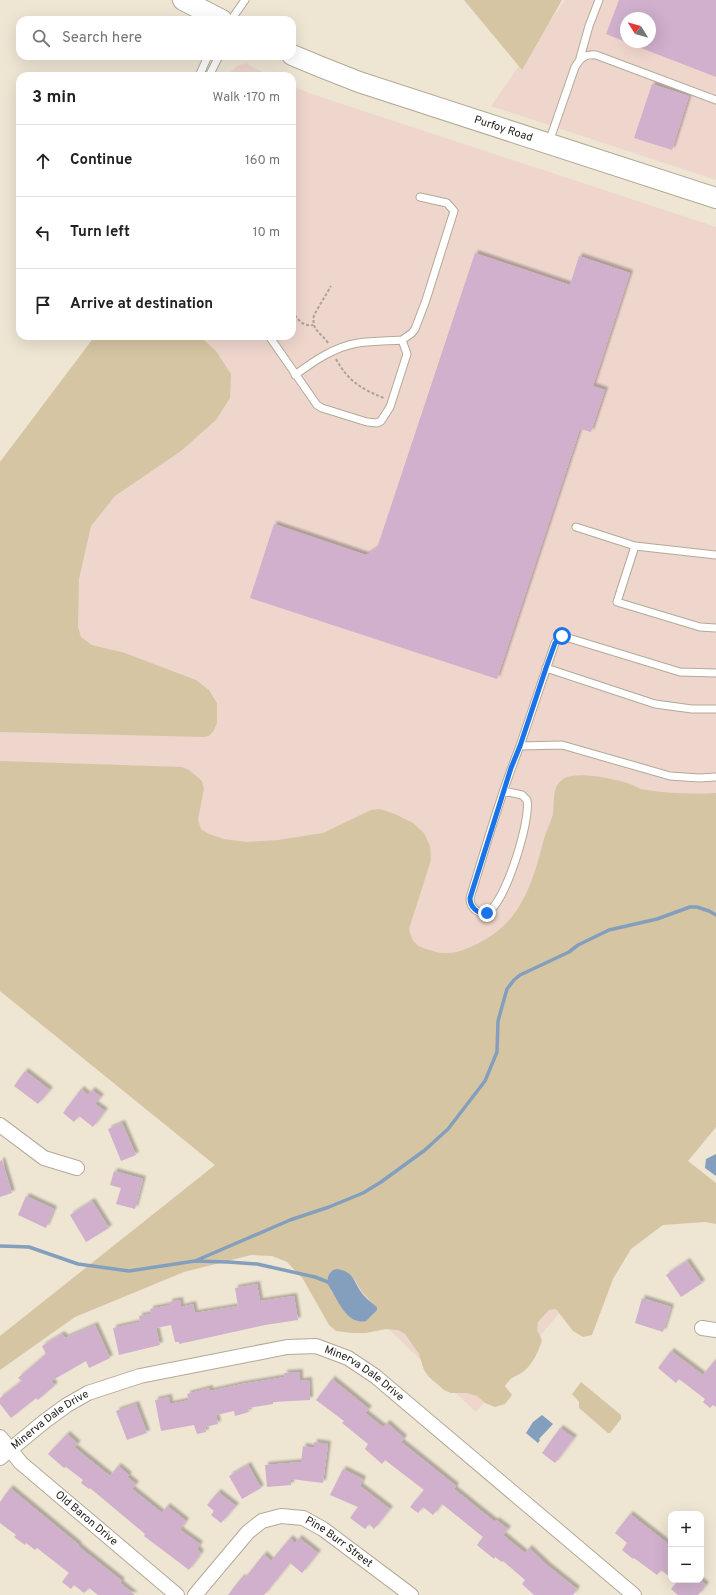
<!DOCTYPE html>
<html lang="en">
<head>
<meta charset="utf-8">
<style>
	body { margin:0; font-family:Overpass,sans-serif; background:#f6f6f6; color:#222 }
	.controls { position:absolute; right:12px; bottom:12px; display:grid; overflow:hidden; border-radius:8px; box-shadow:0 4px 16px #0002 }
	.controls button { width:36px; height:36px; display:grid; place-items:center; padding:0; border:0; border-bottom:1px solid #e0e0e0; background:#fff; color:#222; font:20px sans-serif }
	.compass { position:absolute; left:620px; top:12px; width:36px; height:36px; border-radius:50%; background:#fff; box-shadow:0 4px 16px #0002; rotate:307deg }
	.stop { position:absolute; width:12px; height:12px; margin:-9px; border:3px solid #1a73e8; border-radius:50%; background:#fff }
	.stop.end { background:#1a73e8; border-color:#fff; box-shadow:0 1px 4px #0008 }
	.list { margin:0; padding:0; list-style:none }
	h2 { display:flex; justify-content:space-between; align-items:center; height:52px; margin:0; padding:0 16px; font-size:17px }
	h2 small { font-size:13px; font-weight:400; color:#767676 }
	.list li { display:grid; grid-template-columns:26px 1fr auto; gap:12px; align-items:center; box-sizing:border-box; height:72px; padding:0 16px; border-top:1px solid #e0e0e0 }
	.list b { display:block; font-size:15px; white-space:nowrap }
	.list em { font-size:13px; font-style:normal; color:#767676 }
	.icon { flex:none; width:22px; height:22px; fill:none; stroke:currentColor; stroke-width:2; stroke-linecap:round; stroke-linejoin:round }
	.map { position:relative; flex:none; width:716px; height:1595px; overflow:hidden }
	.search { position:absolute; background:#fff; box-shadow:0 4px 16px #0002; left:16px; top:16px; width:280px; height:44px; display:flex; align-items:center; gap:10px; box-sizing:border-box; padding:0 14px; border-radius:12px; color:#767676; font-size:15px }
	.panel { position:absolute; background:#fff; box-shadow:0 4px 16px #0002; left:16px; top:72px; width:280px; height:268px; border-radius:12px }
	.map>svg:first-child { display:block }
	.industrial { fill:#eed6cd; fill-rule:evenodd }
	.green { fill:#d6c5a2; fill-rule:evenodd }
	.water { fill:#849fbd }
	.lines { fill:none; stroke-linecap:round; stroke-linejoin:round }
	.stream { stroke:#849fbd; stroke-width:3.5 }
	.building { fill:#d0b0cc; filter:url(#shadow) }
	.lane-casing { stroke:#b2aa98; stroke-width:9 }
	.street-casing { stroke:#b2aa98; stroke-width:16 }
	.secondary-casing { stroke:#b2aa98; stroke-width:22 }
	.path { stroke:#aba495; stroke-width:2; stroke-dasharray:3 2; stroke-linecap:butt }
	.lane { stroke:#fff; stroke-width:7 }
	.street { stroke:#fff; stroke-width:14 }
	.secondary { stroke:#fff; stroke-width:20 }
	.route { stroke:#1a73e8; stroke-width:5 }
	.labels { text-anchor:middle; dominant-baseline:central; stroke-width:4; stroke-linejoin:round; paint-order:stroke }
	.street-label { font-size:11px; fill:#1e1b14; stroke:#eee5d3 }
</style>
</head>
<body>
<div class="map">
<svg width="716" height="1595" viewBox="0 0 716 1595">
	<defs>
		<filter id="shadow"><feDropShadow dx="3" dy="-3" stdDeviation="1" flood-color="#0004"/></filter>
	</defs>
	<rect width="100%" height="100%" fill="#eee5d3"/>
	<path class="industrial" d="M565 0H716V180L491 106ZM626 18H650V42H626Z
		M246 63 268 75 270 76H226L237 66Z
		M292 86 309 93 716 227V1127L476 1412 215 1165 0 991V462L95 336H292Z"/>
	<path class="green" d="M464 0H562L522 70Z
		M95 336H199L216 351 231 374 230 398 216 420 181 451 115 496 91 526 79 579 78 627 81 637 92 645 125 653 196 680 209 690 217 703V723L214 730 209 736 203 737 0 732V462Z
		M0 761 182 767 189 770 202 781 204 789 198 820 201 829 209 834 224 839 246 842 278 840 323 833 371 810 380 809 395 814 413 823 424 833 430 846 431 860 409 929C413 947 420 947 436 952 451 956 464 950 477 944 522 922 532 884 544 839 546 831 551 822 553 814 555 801 551 785 565 778 578 771 616 779 630 784 635 786 641 790 647 790 670 794 693 794 716 793V1127L688 1161 716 1183V1224L705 1222 663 1225 631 1249 613 1279 592 1335 583 1337 573 1331 556 1309 549 1310 538 1322 537 1330 542 1340C539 1350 533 1364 524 1371 515 1378 512 1375 505 1386L512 1395 505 1404 495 1407 485 1403 477 1396 467 1393H451L444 1390 429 1377 424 1370 419 1354 405 1334 398 1330 386 1329 366 1333H352L336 1331 329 1325 303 1279 287 1262 272 1256 251 1255 184 1272 75 1317 0 1370V1336L215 1165 0 991ZM354 1278 362 1292 377 1308 359 1322C343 1314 340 1303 331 1290Z
		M581 1382 621 1415V1419L610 1433H608L579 1408V1402L572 1394Z"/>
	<path class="water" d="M716 1154V1176L705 1168 706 1159Z
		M337 1269C354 1272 353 1280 361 1292 365 1298 372 1303 377 1307V1310L366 1321C350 1325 341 1307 334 1295 332 1290 328 1287 328 1281 327 1276 330 1273 333 1270Z
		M542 1415 553 1424 539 1439 540 1440 538 1443 526 1433 533 1422Z"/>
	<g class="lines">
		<path class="stream" d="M0 1246 29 1247 78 1264 129 1271 195 1261 228 1262 257 1264 315 1277 328 1282 331 1285
			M195 1261 290 1220 329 1207 363 1193 381 1182 425 1150 448 1129 485 1081 497 1052 498 1021 505 996 507 989 514 980 520 975 569 952 578 945 609 930 657 919 690 907H697L709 911 716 915"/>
	</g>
	<path class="building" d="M619 0H716V77L628 43 650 42V18H626V42L606 34Z
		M652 84 689 96 672 150 634 138Z
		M475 253 570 285 579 256 630 273 593 386 605 390 591 432 580 429 497 679 250 598 274 524 366 555 377 548Z
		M25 1071 50 1090 38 1104 14 1086Z
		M81 1089 88 1095 92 1090 101 1097 95 1104 105 1111 93 1127 79 1116 74 1122 63 1113Z
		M122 1123 136 1155 121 1161 108 1129Z
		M2 1160 12 1193 0 1197V1161Z
		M114 1171 143 1179 135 1209 116 1204 121 1188 110 1185Z
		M26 1196 54 1209 46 1228 18 1215Z
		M92 1201 109 1228 86 1242 70 1215Z
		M687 1261 702 1283 681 1297 666 1275Z
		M257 1284 260 1301 294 1296 298 1320 265 1325 179 1344V1342H175L171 1325 156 1328 160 1345 119 1355 113 1328 140 1322 139 1316 151 1314 150 1309 170 1305 169 1302 180 1300 181 1307 193 1304 195 1313 238 1306 235 1288Z
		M642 1298 671 1307 663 1332 635 1323Z
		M95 1325 110 1358 89 1368 86 1361 51 1381 55 1385 38 1400 36 1398 11 1418 0 1404V1398L22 1381 18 1378 46 1354 42 1346 62 1334 65 1338Z
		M671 1351 703 1375 716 1359V1407L713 1405 710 1408 703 1402 705 1399 679 1379 676 1383 658 1368Z
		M300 1372V1381L309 1380 310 1400 273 1402V1404L248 1408 249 1412 235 1416 234 1411 216 1415 218 1424 205 1427 206 1432 197 1434 194 1425 161 1431 155 1400 169 1397 170 1404 189 1400 187 1394 210 1388V1391L242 1384 285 1377 284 1373Z
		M332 1379 369 1409 365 1413 383 1427 387 1423 404 1438 401 1442 456 1486 454 1489 495 1522 496 1520 508 1529 503 1535 525 1553 529 1548 548 1566 577 1589 573 1595H534L522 1584 525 1580 503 1561 502 1562 495 1557 494 1559 477 1545 483 1537 442 1504 433 1515 423 1507 418 1513 410 1507 424 1490 385 1460 382 1464 365 1449 368 1444 342 1423 344 1421 316 1400Z
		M136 1404 147 1433 127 1440 116 1411Z
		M560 1428 574 1438 555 1463 542 1453Z
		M67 1434 78 1444 74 1447 110 1476 118 1466 129 1475 127 1477 136 1484 132 1489 162 1513 167 1506 186 1521 180 1530 200 1544 197 1549 201 1553 189 1570 144 1536 145 1534 90 1488 89 1489 81 1483 83 1480 66 1467 64 1468 48 1454Z
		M314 1442 328 1444 323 1483 291 1479V1485L267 1487 265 1465 301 1462 303 1446 314 1448Z
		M248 1465 261 1488 242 1499 229 1476Z
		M343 1469 363 1479 360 1486 390 1509 374 1529 369 1524 365 1529 350 1518 358 1507 330 1495Z
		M10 1488 79 1545 78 1546 122 1581 120 1583 135 1595H98L89 1588 84 1593 74 1585 71 1589 62 1582 69 1573 37 1548 35 1550 26 1543 25 1545 14 1537 16 1535 0 1523V1502Z
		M218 1492 236 1506 221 1523 211 1515 214 1511 207 1505Z
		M630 1514 671 1546V1578L661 1570 657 1575 634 1558 633 1559 622 1550 627 1543 615 1533Z
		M290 1538 295 1543 299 1538 318 1553 302 1573 290 1563 264 1595H228L242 1577 244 1579 264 1554 271 1561Z
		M679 1580H700L706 1585 698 1595H678L671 1589Z"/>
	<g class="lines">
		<g class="lane-casing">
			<path id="lane" d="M231 20 245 0
				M580 58 589 26 599 0
				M199 76 208 56
				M209 76 219 56
				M549 142 575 67C581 57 585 54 596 55L716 100
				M269 336 317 405 322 408 367 422 377 423 381 421 390 407 407 354 402 340 412 333 415 329 426 300 454 211 447 203 420 197
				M295 375C314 361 334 347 358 343 373 341 388 341 402 340
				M576 527 635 546 716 555
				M635 546 617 602 700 627 716 628
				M546 668 655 704 692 709H716
				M716 673 680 672 562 636 558 639 555 643 520 746 562 745 670 776 699 778 716 777
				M504 791 522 795 527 800C531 820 506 901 488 912 484 914 480 913 477 911 472 908 470 903 470 898 486 847 500 795 520 746"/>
		</g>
		<g class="street-casing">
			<g id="street">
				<path d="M0 1125 44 1158 77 1168"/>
				<path d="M702 1328 716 1330"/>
				<path id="s1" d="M0 1437 21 1463 177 1595"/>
				<path id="s2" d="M0 1458 45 1421 67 1405 88 1393 140 1376 287 1347 316 1346 348 1358 375 1376 634 1595"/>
				<path id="s3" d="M195 1595 248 1532 262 1521 281 1516 303 1518 323 1529 411 1595"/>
			</g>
		</g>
		<g class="secondary-casing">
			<g id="secondary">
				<path d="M183 0 222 20"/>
				<path id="s4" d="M292 55 321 67 359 82 716 198"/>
			</g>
		</g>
		<path class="path" d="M292 311C297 319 303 327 313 325
			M328 343C321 332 311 331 314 315L331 286
			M336 359C348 381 361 389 384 398"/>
		<use href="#lane" class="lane"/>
		<use href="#street" class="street"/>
		<use href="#secondary" class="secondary"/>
	</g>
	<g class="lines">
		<path class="route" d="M487 913C477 914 470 907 470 898L511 768 520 746 546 668 555 643 562 636"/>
	</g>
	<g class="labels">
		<g class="street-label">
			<text stroke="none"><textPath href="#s4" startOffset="224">Purfoy Road</textPath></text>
			<text stroke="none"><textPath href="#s2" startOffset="399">Minerva Dale Drive</textPath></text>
			<text stroke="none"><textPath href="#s2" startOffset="63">Minerva Dale Drive</textPath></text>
			<text stroke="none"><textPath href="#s1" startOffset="119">Old Baron Drive</textPath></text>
			<text stroke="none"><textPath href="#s3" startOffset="185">Pine Burr Street</textPath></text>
		</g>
	</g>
</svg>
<div class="controls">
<button>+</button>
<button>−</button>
</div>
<svg class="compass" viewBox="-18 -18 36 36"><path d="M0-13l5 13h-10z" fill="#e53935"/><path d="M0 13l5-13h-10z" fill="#767676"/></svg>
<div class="stop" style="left:562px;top:636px"></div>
<div class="stop end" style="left:487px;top:913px"></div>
<div class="search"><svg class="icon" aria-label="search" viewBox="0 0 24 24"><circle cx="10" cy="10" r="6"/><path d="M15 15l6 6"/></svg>Search here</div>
<section class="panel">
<h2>3 min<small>Walk · 170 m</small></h2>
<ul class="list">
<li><svg class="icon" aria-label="ahead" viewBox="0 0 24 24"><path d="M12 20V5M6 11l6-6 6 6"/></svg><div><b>Continue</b></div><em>160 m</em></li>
<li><svg class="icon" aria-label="left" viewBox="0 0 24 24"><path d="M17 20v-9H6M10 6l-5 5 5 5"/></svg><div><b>Turn left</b></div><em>10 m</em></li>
<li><svg class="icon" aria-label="arrive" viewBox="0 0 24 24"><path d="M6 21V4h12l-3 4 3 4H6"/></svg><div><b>Arrive at destination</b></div></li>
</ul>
</section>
</div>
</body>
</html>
